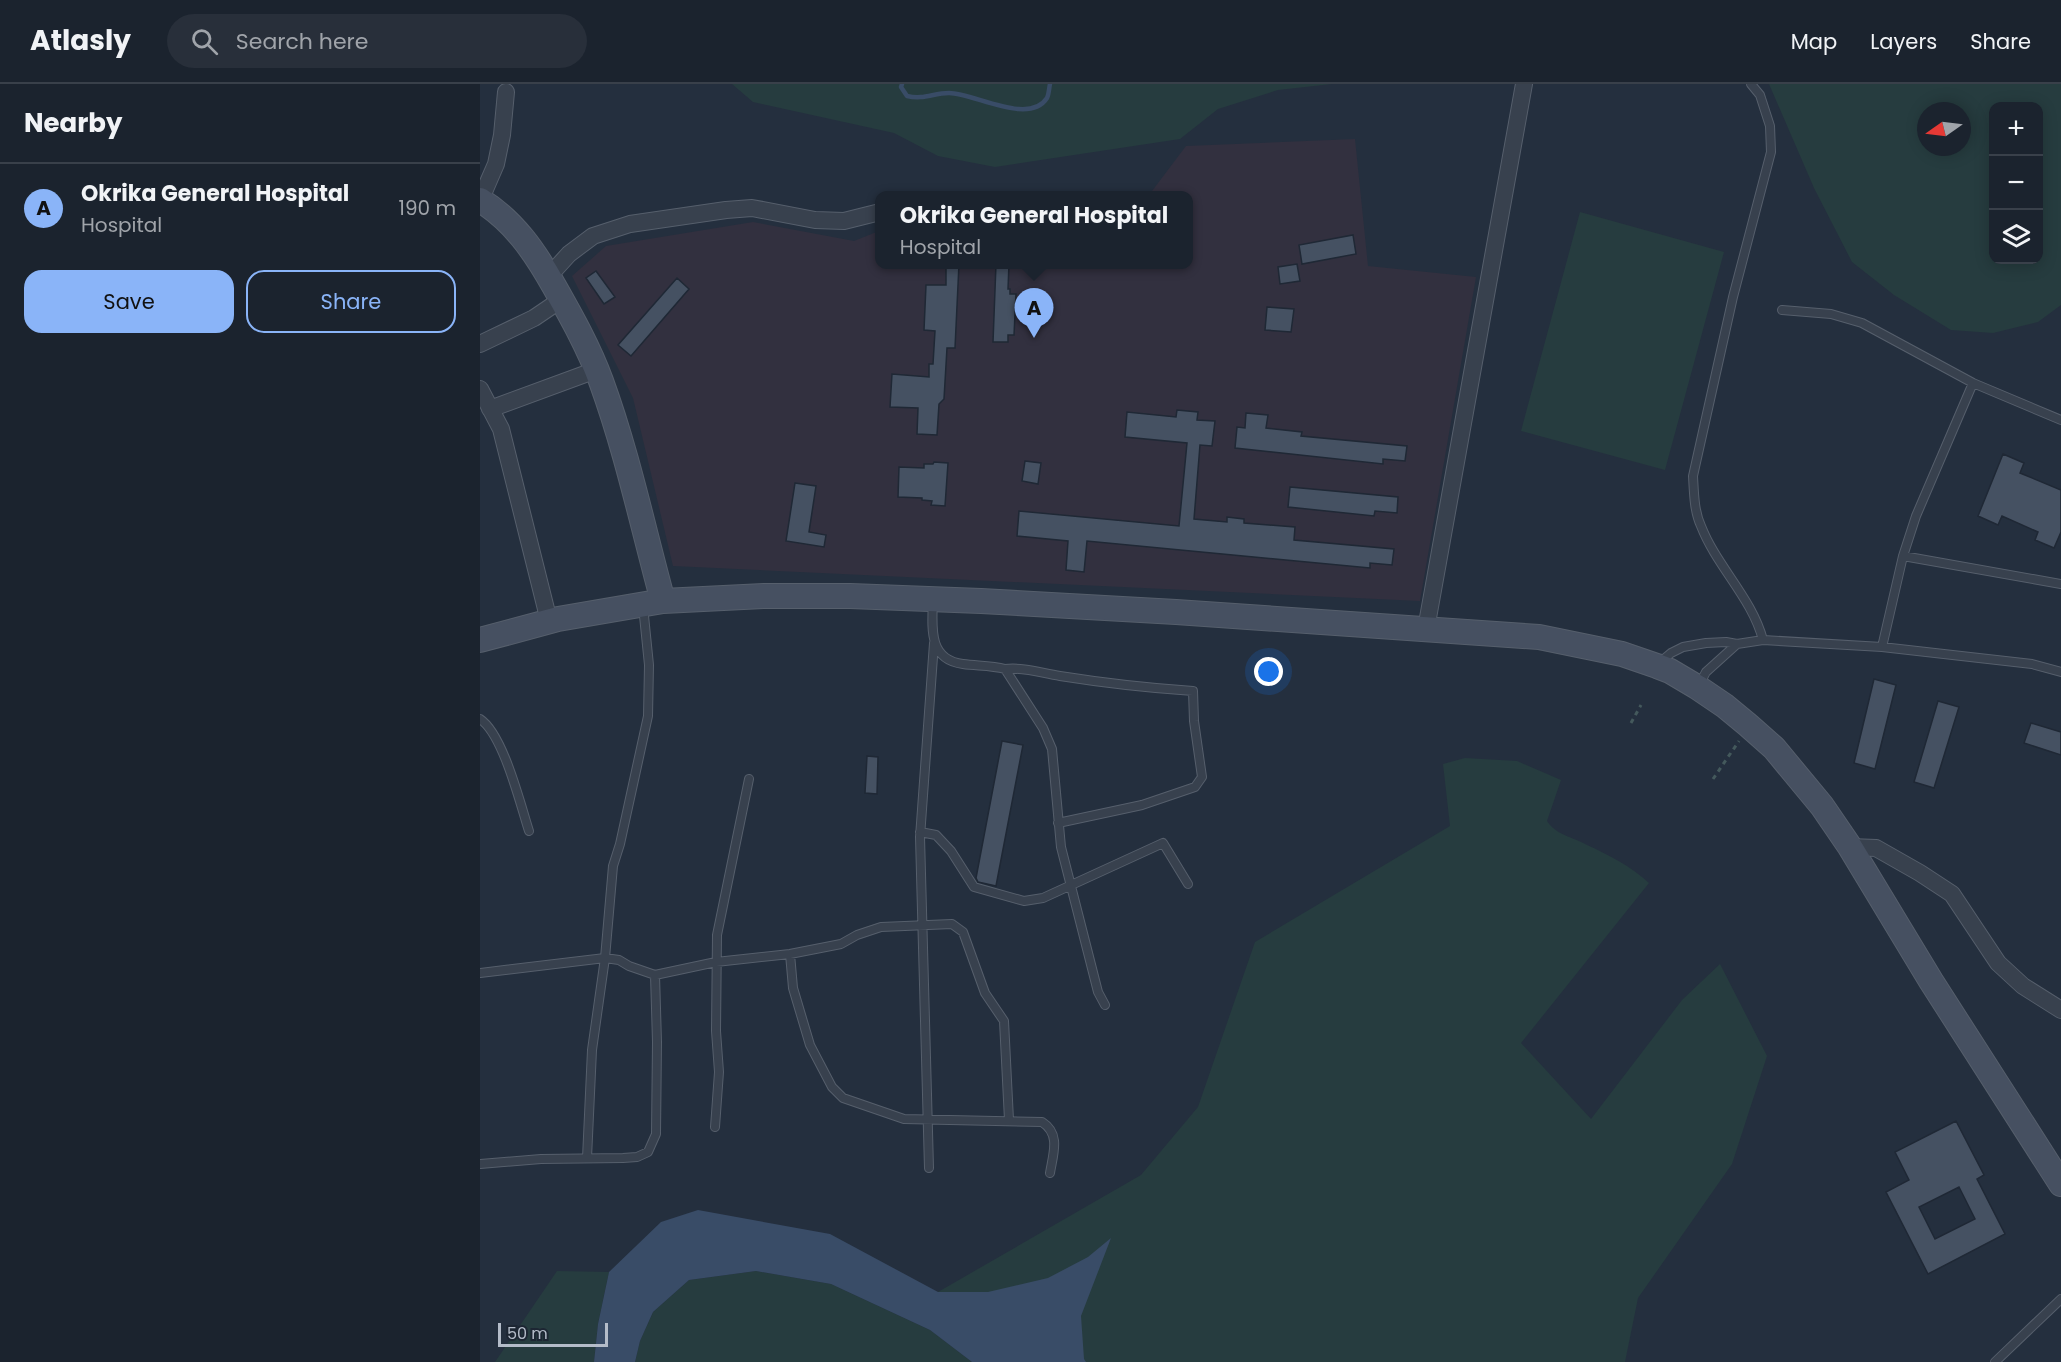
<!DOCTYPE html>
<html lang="en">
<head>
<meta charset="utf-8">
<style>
	body { margin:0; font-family:Poppins,sans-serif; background:#282f3a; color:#f1f3f6 }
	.controls { position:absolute; right:18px; top:18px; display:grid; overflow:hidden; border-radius:12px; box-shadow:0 3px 15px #0003 }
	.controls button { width:54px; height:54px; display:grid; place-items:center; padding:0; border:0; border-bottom:2px solid #39404a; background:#1b232e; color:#f1f3f6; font:30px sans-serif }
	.compass { position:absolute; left:1437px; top:18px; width:54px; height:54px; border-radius:50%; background:#1b232e; box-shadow:0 3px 15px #0003; rotate:256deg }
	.scale { position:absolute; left:18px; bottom:15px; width:110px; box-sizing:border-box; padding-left:6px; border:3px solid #b4bcc9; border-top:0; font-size:16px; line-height:21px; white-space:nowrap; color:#b4bcc9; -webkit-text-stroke:4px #1d2633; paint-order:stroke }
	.you { position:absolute; left:789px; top:588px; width:21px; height:21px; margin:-15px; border:4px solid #fff; border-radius:50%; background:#1a73e8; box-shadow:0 0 0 9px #1a73e833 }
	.badge { display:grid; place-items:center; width:39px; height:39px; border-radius:50%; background:#8ab4f8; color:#111; font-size:20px; font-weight:700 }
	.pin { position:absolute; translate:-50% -50px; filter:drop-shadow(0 2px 3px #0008) }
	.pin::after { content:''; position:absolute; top:32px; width:21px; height:18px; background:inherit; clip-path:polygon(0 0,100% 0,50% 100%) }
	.popup { position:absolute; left:395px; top:107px; width:318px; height:78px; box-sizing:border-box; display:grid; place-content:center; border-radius:12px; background:#1b232e; filter:drop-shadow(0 2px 4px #0005); font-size:20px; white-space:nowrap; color:#a0a4aa }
	.popup b { font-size:22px; color:#f1f3f6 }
	.popup::after { content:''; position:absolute; left:50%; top:100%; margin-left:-12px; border:12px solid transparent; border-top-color:#1b232e }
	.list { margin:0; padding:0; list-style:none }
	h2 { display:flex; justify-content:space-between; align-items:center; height:78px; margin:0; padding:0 24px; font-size:26px }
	h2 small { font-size:20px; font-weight:400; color:#a0a4aa }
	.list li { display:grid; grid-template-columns:39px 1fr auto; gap:18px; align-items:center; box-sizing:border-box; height:90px; padding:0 24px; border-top:2px solid #39404a }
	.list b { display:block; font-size:22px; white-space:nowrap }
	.list p { margin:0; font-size:20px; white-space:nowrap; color:#a0a4aa }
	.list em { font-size:20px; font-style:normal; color:#a0a4aa }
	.actions { display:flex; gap:12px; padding:18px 24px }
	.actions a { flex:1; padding:14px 0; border:2px solid #8ab4f8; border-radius:18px; text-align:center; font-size:21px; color:#8ab4f8 }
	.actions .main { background:#8ab4f8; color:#111 }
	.icon { flex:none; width:33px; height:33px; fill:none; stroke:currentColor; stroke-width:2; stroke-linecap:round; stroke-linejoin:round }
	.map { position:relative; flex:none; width:1581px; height:1278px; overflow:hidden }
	header { display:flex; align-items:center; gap:36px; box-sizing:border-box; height:84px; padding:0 30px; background:#1b232e; border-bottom:2px solid #39404a }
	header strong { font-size:28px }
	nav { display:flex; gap:33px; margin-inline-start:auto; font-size:21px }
	.search { width:420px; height:54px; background:#282f3a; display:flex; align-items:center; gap:15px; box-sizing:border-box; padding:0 21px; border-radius:33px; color:#a0a4aa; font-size:22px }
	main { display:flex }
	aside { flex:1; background:#1b232e }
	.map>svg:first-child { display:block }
	.medical { fill:#32303f }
	.green { fill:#263c3f; fill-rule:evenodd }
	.water { fill:#394c67 }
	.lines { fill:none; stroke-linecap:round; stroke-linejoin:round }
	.stream { stroke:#394c67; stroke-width:4.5 }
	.building { fill:#455162; stroke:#1f2835; stroke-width:1.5; fill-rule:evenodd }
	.lane-casing { stroke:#565f6c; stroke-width:10 }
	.street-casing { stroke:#565f6c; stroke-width:18 }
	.secondary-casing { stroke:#565f6c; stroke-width:26 }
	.path { stroke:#44595c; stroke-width:3; stroke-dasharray:4.5 4.5; stroke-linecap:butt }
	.lane { stroke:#38414e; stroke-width:8 }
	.street { stroke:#38414e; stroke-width:16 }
	.secondary { stroke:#465061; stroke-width:24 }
</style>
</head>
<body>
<header>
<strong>Atlasly</strong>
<div class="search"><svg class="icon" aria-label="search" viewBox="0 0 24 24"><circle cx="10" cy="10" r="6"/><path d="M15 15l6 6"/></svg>Search here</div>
<nav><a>Map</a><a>Layers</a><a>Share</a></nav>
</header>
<main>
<aside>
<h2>Nearby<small></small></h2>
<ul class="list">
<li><span class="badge">A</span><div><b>Okrika General Hospital</b><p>Hospital</p></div><em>190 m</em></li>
</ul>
<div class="actions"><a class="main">Save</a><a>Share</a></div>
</aside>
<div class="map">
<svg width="1581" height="1278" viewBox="0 0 1581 1278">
	<rect width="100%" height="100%" fill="#242f3e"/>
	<path class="medical" d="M875 55 888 182 996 193 940 517 193 482 153 314 92 192 126 162 273 138 374 157 399 147 400 180H708V112L669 111 706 62Z"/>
	<path class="green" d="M252 0H852L798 6 738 25 700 55 515 83 458 72 414 49 273 18Z
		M1289 0H1581V221L1558 238 1513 249 1471 246 1414 211 1372 178 1334 104ZM1514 22H1558V176H1514ZM1446 27H1482V63H1446Z
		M1100 128 1244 168 1185 386 1041 347Z
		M985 674 1037 677 1081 696 1067 737C1076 751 1093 753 1107 761 1129 771 1152 783 1169 799L1041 959 1111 1035 1202 916 1240 880 1287 972 1252 1080 1158 1214 1145 1278H559L458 1208 661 1091 718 1023 775 858 970 742 963 680Z
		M77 1187 129 1188 118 1240 114 1278H15Z
		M276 1187 351 1200 450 1246 492 1278H155L160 1257 173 1228 209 1196Z"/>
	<path class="water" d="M218 1126 350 1150 458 1208H508L568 1194 608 1173 631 1154 601 1232 604 1275 606 1278H492L450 1246 351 1200 276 1187 209 1196 173 1228 160 1257 155 1278H114L118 1240 129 1188 181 1138Z"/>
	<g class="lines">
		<path class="stream" d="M422 0 421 3 427 12C444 16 453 9 469 9 494 9 549 42 567 14 569 10 569 4 570 0"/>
	</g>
	<path class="building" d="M873 151 876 170 822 180 819 161Z
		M466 180H479L475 264H467L464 315 459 320 457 351 437 350 438 324 410 323 412 290 449 293V280H453L455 247 444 246 446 201H466Z
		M516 180H529L528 205H530V210H536L534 251H528V258H513Z
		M817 180 820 197 800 200 798 183Z
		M116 187 135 213 124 220 106 194Z
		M197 194 209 205 151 272 138 261Z
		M787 223 814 225 811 248 785 246Z
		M697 326 718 328 717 336 735 337 732 362 720 361 714 435 747 438V433L764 435V439L815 443 814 456 914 465 912 481 890 479V484L607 457 604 488 586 486 588 457 537 452 539 427 699 442 707 359 645 353 647 328 696 333Z
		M766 329 788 331 786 344 822 348 821 352 927 362 925 377 903 375V380L755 364 757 343 765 344Z
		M1523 370 1544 379 1540 389 1581 406V448L1574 464 1555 456 1558 448 1522 432 1518 441 1498 432Z
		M545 377 561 379 558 400 542 397Z
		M454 378 468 379 465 422 451 421 452 417 442 416V414L418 413 419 383 444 384V380H453Z
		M315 399 336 402 329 448 346 451 344 463 306 457Z
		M810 403 918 413 917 429 895 427 894 432 808 423Z
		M1394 595 1416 601 1395 685 1374 679Z
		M1458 617 1479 623 1454 704 1434 698Z
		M1551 639 1581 648V671L1544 659Z
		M522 657 543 661 516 802 498 798 496 794Z
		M387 672 398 673 397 710 385 709Z
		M1476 1037 1504 1091 1497 1095 1525 1150 1448 1190 1406 1108 1429 1096 1415 1068ZM1479 1103 1495 1135 1455 1155 1439 1123Z"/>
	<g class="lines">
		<g class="lane-casing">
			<path id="lane" d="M1271 0 1280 11 1290 42 1291 68 1253 213 1213 392C1214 409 1214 427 1221 442 1237 483 1272 514 1283 556
				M1302 226 1351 230 1382 239 1493 299 1581 336
				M1423 472 1581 500
				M453 516C452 543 448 576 483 580 497 582 511 581 525 585L563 644 572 665 581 763 618 908 625 921
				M1402 563 1423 472 1436 432 1493 299
				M1179 579 1191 569 1203 563 1226 559 1246 558 1257 560 1283 556 1402 563 1552 580 1581 588
				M525 585C544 583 561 589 580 592 624 599 668 604 713 607L714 637 722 693 715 703 662 721 578 739
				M1219 601 1226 588 1257 560
				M0 635C23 650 40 719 49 747
				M440 748 456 751 471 767 494 803 544 817 563 814 683 759 708 800
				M310 870 313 904 330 961 352 1003 363 1014 424 1035 562 1038C581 1050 573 1070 570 1089
				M0 889 125 874 139 876 149 882 175 891 236 878 310 870 361 860 377 851 401 843 472 840 483 848 505 909 524 937 529 1036
				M235 1043 239 988 236 947 237 851 269 695
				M107 1074 112 966 125 874 133 782 140 760 168 632 169 581 163 522
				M0 1080 61 1075 143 1074 157 1073 168 1068 176 1050 177 958 175 891
				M449 1084 440 753 454 559
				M1515 1278 1581 1215"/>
		</g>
		<g class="street-casing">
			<path id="street" d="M0 117 16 80 22 51 26 8
				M69 192 89 170 113 152 150 140 246 126 272 124 335 136 364 137 400 128
				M0 260 54 234 82 215
				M0 305 21 345 69 537
				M10 325 116 286
				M946 545 1044 0
				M1370 763 1396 764 1440 789 1472 810 1518 879 1543 902 1581 926"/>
		</g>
		<g class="secondary-casing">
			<path id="secondary" d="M0 116C34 137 55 168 74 202 91 232 109 264 121 297 147 368 163 444 183 517
				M0 556 78 535 183 517 284 512H370L501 517 696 528 1059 553 1142 570 1177 582 1190 587 1217 603 1245 622 1268 641 1294 664 1342 722 1370 763 1451 897 1581 1100"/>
		</g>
		<path class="path" d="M1151 639 1161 621
			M1233 695 1259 657"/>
		<use href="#lane" class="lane"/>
		<use href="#street" class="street"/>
		<use href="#secondary" class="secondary"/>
	</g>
</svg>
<div class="controls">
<button>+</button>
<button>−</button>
<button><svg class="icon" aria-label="layers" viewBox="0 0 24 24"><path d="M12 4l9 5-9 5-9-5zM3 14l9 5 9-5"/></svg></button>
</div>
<svg class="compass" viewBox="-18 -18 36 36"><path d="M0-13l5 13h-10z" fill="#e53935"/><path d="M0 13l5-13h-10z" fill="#a0a4aa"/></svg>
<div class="scale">50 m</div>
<div class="you"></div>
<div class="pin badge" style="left:554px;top:254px">A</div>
<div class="popup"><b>Okrika General Hospital</b>Hospital</div>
</div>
</main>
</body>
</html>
